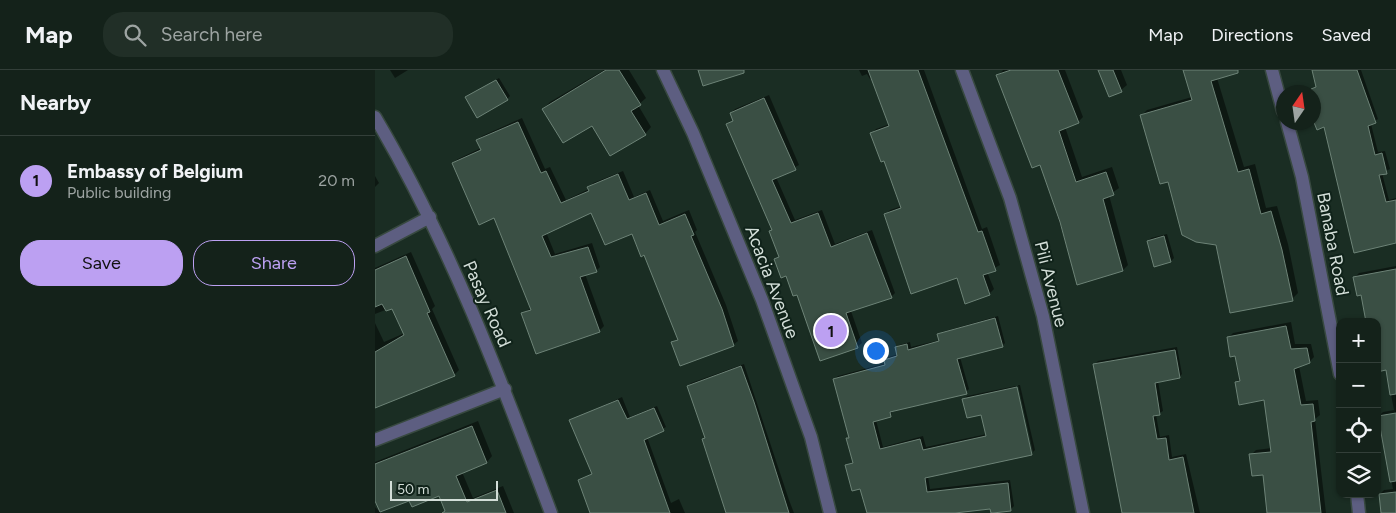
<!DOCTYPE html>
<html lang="en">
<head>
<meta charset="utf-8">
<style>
	body { margin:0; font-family:Figtree,sans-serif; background:#212f27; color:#f1f3f6 }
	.controls { position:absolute; right:15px; bottom:15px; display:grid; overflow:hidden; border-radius:10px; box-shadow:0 1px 4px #0004 }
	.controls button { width:45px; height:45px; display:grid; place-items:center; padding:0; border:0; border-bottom:1px solid #333f39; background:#14221a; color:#f1f3f6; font:25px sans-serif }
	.compass { position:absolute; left:901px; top:15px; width:45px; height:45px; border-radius:50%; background:#14221a; box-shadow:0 1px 4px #0004; rotate:13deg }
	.scale { position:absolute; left:15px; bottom:12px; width:108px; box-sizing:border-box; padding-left:5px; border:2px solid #d3ded8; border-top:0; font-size:14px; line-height:18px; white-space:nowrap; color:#d3ded8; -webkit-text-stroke:4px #10231a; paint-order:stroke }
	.you { position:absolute; left:500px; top:280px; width:18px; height:18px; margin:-12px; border:4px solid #fff; border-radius:50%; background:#1a73e8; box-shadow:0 0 0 8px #1a73e833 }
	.badge { display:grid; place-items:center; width:32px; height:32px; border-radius:50%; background:#bca0f2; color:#111; font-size:16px; font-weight:700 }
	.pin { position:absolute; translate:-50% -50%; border:2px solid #fff; box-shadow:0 1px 5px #0006 }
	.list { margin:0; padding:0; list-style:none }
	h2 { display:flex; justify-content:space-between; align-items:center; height:65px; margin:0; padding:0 20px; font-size:21px }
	h2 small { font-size:16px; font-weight:400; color:#9da4a2 }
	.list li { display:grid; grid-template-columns:32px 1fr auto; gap:15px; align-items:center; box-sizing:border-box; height:90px; padding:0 20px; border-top:1px solid #333f39 }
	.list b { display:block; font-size:19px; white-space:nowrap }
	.list p { margin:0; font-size:16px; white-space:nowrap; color:#9da4a2 }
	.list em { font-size:16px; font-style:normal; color:#9da4a2 }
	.actions { display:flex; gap:10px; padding:15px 20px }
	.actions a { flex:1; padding:11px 0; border:1px solid #bca0f2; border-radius:20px; text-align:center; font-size:18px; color:#bca0f2 }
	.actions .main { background:#bca0f2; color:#111 }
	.icon { flex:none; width:28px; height:28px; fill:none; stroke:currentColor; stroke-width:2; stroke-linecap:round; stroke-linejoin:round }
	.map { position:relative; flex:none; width:1021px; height:443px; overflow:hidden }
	header { display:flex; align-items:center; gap:30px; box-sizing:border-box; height:70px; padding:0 25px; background:#14221a; border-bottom:1px solid #333f39 }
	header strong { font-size:24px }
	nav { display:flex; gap:28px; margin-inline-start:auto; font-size:18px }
	.search { width:350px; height:45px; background:#212f27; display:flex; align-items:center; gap:12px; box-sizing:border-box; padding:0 18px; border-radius:20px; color:#9da4a2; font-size:19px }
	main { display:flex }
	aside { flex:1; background:#14221a }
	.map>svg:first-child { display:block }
	.shadow { fill:#0007 }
	.building { fill:#3a4f44; stroke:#6d8377 }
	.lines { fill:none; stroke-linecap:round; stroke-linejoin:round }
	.minor-casing { stroke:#384940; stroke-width:15 }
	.minor { stroke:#5d5e81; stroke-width:12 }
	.labels { text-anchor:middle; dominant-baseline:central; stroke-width:4; stroke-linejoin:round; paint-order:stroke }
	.street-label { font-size:18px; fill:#d3ded8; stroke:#10231a }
</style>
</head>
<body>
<header>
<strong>Map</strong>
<div class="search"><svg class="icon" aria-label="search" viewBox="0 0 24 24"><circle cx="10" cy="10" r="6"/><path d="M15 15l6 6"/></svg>Search here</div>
<nav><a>Map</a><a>Directions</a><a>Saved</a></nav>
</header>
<main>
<aside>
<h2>Nearby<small></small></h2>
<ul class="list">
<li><span class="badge">1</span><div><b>Embassy of Belgium</b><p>Public building</p></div><em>20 m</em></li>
</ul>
<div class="actions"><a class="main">Save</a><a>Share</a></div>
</aside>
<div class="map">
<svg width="1021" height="443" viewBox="0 0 1021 443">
	<rect width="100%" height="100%" fill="#1a2d23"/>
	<path class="shadow" d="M15 0H33L20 8Z
		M229 0H254L271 28 263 35 276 57 270 64 217 54 168 39 175 32Z
		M484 0H549L607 159 612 157 625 195 612 202 619 219 614 224 582 207 510 145 515 140 527 136 510 89 496 64 501 59 515 54 497 8 495 9 492 4 487 6Z
		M628 0H690L708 47 703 52 690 57 707 107 737 97 744 118 734 125 753 195 748 200 703 213 666 93 623 6Z
		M725 0H746L752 15 746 20Z
		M809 0H856L842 8 869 97 880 94 891 138 902 136 913 174 923 223 917 229 842 174 794 110 766 46 772 40 817 27Z
		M938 0H986L1003 49 996 54 1003 82 1010 81 1015 99 1007 103 1014 130 1021 128V172L950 55 937 20 942 16Z
		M124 8 135 26 132 29 92 28Z
		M394 25 424 95 401 107 420 150 447 140 460 174 497 160 520 223 516 227 476 241 487 273 482 277 422 223 401 189 405 185 398 159 352 55 359 49 356 43 360 39Z
		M147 48 170 99 175 97 191 130 214 119 218 113 248 101 259 127 275 120 288 151 314 140 322 160 320 162 351 235 363 271 358 275 298 273 304 268 269 184 257 162 217 141 171 162 180 184 217 173 225 197 221 201 210 204 229 256 224 261 148 244 157 237 120 147 78 93 83 89 106 78 103 70 107 66Z
		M0 106 4 113 0 117Z
		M792 164 799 188 796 191 773 171 776 168Z
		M36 182 60 236 57 239 84 300 79 305 0 337V253L9 272 30 263 18 237 0 244V198Z
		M1021 196V443H1007L1005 424 1009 420 1018 419 1004 346 1008 342 1019 340 1002 252 980 207 984 203Z
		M623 246 630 273 627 276 585 287 594 319 591 322 518 340 515 346 501 350 508 377 548 366 551 377 612 364 607 344 589 329 592 326 641 316 657 383 553 406 555 419 635 410 639 436 635 440 616 438 569 443H495L486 417 472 396 479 391 473 369 475 366 459 309 463 306 511 293 510 290 514 287 523 284 521 278 524 275 535 272 536 277 565 270 563 265 567 262Z
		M916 252 920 274H936L939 287 934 292 924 296 931 331 943 330 945 345 940 349 951 443H893L889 403 876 385 881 380 897 378 891 329 861 312 866 308 861 285 853 268 858 263Z
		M802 277 807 304 804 307 783 311 788 341 781 345 785 367 794 365 797 387 811 384 825 443H752L720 294 723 291Z
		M369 294 414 430 419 443H356L328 369 331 366 313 316 316 313Z
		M643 315H645L660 380 658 382Z
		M247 327 255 347 282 336 291 357 272 367 296 433 304 429 310 443H218L205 410 218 403 196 351Z
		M103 351 117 386 112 392 87 402 98 428 128 416 139 443H72L65 425 35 429 0 427V392Z
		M0 437 6 443H0Z"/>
	<path class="building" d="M231 0H244L266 35 256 41 271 65 235 86 217 56 188 73 167 39Z
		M323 0H369V3L328 16Z
		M493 0H543L603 162 607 161 621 201 608 205 615 225 590 234 582 208 536 224 509 144 526 138 509 91 506 92 495 63 514 56Z
		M636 0H683L704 53 684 61 701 112 731 102 739 125 728 129 748 201 702 215 685 152 665 95 657 98 621 5Z
		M723 0H738L747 22 734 27Z
		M808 0H863V3L836 11 863 102 874 99 886 144 896 141 907 180 918 231 855 243 841 175 821 172 807 165 793 112 785 114 765 45 817 30Z
		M937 0H982L1001 53 993 56 1000 85 1007 83 1012 104 1004 105 1011 132 1021 130V173L979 183 949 57 942 60 938 50V22L936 19 941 17Z
		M121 10 133 30 102 48 90 27Z
		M389 28 421 100 397 110 416 153 443 143 456 177 492 163 517 228 471 243 483 278 445 291 422 225 418 226 411 206 406 208 399 189 404 187 394 161 397 160 351 54 358 51 355 43Z
		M143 52 166 103 171 101 186 133 214 121 212 117 243 104 254 130 271 123 284 155 310 144 319 165 316 166 347 239 359 276 305 296 296 272 303 270 269 185 266 187 257 164 230 175 216 143 167 166 176 187 213 177 222 202 205 207 225 262 161 284 146 243 156 240 119 148 104 155 77 93 106 80 101 70Z
		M789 166 796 192 779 197 772 171Z
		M31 186 55 242 52 243 80 306 0 338V282L29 265 17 239 11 241 7 234 0 237V200Z
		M1021 199V324L1015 325 1011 300 1002 302V252H991L986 225 982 226 978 207Z
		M620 248 628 277 582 289 592 324 515 342 516 347 498 352 505 379 545 369 548 380 611 366 606 345 592 348 587 329 642 317 657 385 550 408 552 422 633 413 636 441 618 443H616L615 439 580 443H492L485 419 477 421 470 395 478 393 471 368H474L458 309 510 295 509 290 522 286 520 277 532 274 533 280 564 271 562 264Z
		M911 256 916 279 932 278 935 293 919 299 926 335 938 334 940 351 936 352 946 443H892L888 405 877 406 874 384 896 382 889 330 864 335 860 312 865 311 860 286 855 287 852 267Z
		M800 280 805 308 780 313 785 345 778 346 782 369 791 368 794 390 808 387 819 443H747L718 294Z
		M366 296 379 332 414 443H351L327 369 330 368 312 316Z
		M243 330 252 349 279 338 289 361 269 370 295 443H215L203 410 217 404 194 350Z
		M1021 343V411L1015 412 1003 346Z
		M97 356 112 393 81 406 92 432 122 420 131 443H67L70 441 64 426 37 437 34 431 5 442 0 431V394Z
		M1021 422V443H1006L1004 424Z"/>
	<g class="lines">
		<g class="minor-casing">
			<path id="minor" d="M288 0 318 63 387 230 436 367 455 443
				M587 0 635 128 668 246 708 443
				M897 0 908 41
				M0 47C74 172 125 307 176 443
				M912 52 927 107 965 304
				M0 176 55 147
				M0 370 130 319
				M982 424 984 443"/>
		</g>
		<use href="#minor" class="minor"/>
	</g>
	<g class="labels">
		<g class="street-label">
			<text transform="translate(958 174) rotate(79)">Banaba Road</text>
			<text transform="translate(397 212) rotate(69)">Acacia Avenue</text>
			<text transform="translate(676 214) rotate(76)">Pili Avenue</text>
			<text transform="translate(112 234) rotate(66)">Pasay Road</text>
		</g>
	</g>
</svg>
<div class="controls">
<button>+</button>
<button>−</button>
<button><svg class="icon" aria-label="locate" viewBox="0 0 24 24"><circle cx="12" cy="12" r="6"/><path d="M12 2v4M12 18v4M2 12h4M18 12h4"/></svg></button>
<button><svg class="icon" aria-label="layers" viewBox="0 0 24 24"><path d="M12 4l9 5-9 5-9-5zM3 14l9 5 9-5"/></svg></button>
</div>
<svg class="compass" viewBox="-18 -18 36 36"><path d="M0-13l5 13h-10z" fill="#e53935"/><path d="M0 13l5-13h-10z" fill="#9da4a2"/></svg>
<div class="scale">50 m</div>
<div class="you"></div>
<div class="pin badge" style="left:456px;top:261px">1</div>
</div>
</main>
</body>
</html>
